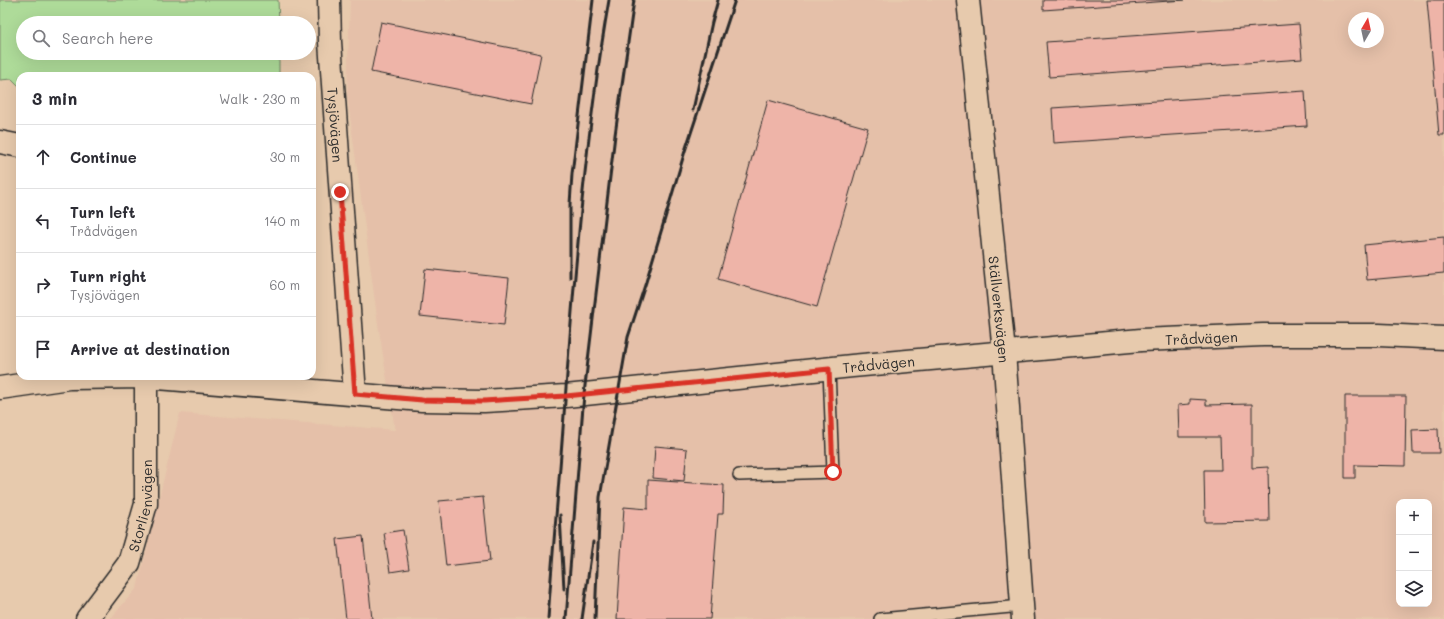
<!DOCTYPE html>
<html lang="en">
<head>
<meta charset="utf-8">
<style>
	body { margin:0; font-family:Mali,sans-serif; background:#f2f2f3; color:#2b2b33 }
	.controls { position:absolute; right:12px; bottom:12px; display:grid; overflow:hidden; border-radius:8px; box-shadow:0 4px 16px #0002 }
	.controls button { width:36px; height:36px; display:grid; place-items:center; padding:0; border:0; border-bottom:1px solid #e1e1e2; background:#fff; color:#2b2b33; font:20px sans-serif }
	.compass { position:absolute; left:1348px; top:12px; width:36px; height:36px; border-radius:50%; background:#fff; box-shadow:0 4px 16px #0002; rotate:9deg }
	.stop { position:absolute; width:12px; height:12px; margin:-9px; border:3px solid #d93025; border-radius:50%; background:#fff }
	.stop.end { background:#d93025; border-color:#fff; box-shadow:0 1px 4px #0008 }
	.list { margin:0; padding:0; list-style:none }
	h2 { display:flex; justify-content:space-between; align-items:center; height:52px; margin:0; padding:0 16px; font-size:17px }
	h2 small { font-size:13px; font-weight:400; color:#7c7c81 }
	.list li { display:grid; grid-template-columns:26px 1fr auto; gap:12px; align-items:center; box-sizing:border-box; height:64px; padding:0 16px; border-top:1px solid #e1e1e2 }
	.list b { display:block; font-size:15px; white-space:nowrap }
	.list p { margin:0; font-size:13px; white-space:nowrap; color:#7c7c81 }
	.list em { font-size:13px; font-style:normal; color:#7c7c81 }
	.icon { flex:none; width:22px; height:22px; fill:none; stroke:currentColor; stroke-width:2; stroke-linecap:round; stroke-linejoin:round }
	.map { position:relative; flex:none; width:1444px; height:619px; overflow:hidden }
	.search { position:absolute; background:#fff; box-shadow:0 4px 16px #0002; left:16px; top:16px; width:300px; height:44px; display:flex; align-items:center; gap:10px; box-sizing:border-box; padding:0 14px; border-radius:22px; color:#7c7c81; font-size:15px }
	.panel { position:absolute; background:#fff; box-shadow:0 4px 16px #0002; left:16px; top:72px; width:300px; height:308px; border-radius:12px }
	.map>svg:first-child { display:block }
	.built { fill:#e5c0a9; fill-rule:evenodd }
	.green { fill:#aedb99; stroke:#6c8362 }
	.building { fill:#eeb4a8; stroke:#2b2b2b }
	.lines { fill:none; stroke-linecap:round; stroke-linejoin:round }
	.lane-casing { stroke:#2b2b2b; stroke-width:14 }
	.street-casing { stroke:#2b2b2b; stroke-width:25 }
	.secondary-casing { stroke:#2b2b2b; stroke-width:25 }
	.lane { stroke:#e7caad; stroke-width:11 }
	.street { stroke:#e7caad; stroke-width:22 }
	.secondary { stroke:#e7caad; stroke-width:22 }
	.rail { stroke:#2b2b2b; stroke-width:3 }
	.route { stroke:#d93025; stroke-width:5 }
	.labels { text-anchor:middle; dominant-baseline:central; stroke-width:4; stroke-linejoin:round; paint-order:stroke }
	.street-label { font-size:14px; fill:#2b2b2b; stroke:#e7caad }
</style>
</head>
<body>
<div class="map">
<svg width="1444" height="619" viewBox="0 0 1444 619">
	<rect width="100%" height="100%" fill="#e7caad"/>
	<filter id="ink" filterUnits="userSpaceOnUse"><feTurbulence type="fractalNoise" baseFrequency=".025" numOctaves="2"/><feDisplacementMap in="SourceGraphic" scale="8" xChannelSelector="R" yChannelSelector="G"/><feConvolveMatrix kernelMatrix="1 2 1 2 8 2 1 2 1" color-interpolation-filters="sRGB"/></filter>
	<g filter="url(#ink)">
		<path class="built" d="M350 0H1444V619H110L137 588 180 413 395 430 378 324 347 94ZM1354 18H1378V42H1354ZM1399 502H1429V604H1399Z"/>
		<path class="green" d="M0 0H278L279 23H23V53H279V76H20V87L12 79 0 80Z"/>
		<path class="building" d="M1043 0H1184L1043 10Z
			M1427 0H1444V135H1439Z
			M381 22 541 54 531 104 371 72Z
			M1299 24 1302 59 1049 77 1046 42Z
			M1305 91 1307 126 1054 143 1052 108Z
			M768 100 868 128 817 307 718 279Z
			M1444 237V273L1367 280 1364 245Z
			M425 269 509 278 504 325 420 316Z
			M1345 396H1406L1405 466 1355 465V478H1345Z
			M1190 399 1206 400V405L1252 404V468L1268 467 1269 521 1205 522 1204 470H1221L1220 437H1179L1178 405 1190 404Z
			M1438 429 1439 453H1413L1412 430Z
			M655 446 687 449 684 481 653 478Z
			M648 480 724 485 723 514H718L710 619H617L624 507 648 509Z
			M483 497 490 561 446 566 439 501Z
			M403 530 409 569 390 572 384 533Z
			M363 536 372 619H346L337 539Z"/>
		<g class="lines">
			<g class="lane-casing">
				<path id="lane" d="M739 475 833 472 829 369
					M880 619 1022 606"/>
			</g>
			<g class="street-casing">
				<g id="street">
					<path id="s1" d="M329 0 330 42 355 394"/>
					<path id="s2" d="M968 0 1004 352 1023 619"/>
					<path id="s3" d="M87 619 129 563 146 504V377"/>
				</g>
			</g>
			<g class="secondary-casing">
				<g id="secondary">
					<path d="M0 142 20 146"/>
					<path id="s4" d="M0 388 69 378 146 377 422 400 484 401 566 396 852 366 1141 340 1263 335H1379L1444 338"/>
				</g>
			</g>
			<use href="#lane" class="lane"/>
			<use href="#street" class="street"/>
			<use href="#secondary" class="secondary"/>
			<path class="rail" d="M693 110 712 22 718 0
				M570 277V204L572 174 593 0
				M560 515 564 589
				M548 619C553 546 560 474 565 401 575 267 586 132 609 0
				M566 619 584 394 615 135 634 0
				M582 619 593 542
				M595 619 600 497 628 337 646 282 685 151 735 0"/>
		</g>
	</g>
	<g class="lines" filter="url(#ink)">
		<path class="route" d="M340 192 355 394 422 400 484 401 566 396 829 369 833 472"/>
	</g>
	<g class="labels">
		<g class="street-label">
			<text stroke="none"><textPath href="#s1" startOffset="125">Tysjövägen</textPath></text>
			<text stroke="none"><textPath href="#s2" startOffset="311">Ställverksvägen</textPath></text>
			<text stroke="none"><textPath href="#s4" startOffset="1206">Trådvägen</textPath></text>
			<text stroke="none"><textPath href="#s4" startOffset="882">Trådvägen</textPath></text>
			<text stroke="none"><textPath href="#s3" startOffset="129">Storlienvägen</textPath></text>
		</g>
	</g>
</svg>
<div class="controls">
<button>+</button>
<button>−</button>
<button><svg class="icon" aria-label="layers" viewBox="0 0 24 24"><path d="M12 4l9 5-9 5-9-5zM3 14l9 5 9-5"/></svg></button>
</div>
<svg class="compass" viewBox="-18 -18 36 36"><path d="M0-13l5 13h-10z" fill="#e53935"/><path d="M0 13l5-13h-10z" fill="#7c7c81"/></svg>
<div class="stop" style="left:833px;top:472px"></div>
<div class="stop end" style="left:340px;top:192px"></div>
<div class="search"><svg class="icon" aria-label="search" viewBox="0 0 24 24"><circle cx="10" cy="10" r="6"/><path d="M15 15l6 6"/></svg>Search here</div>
<section class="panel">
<h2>3 min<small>Walk · 230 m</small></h2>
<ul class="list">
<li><svg class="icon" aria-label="ahead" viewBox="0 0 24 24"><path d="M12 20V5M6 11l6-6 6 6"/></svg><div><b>Continue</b></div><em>30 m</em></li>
<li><svg class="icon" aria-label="left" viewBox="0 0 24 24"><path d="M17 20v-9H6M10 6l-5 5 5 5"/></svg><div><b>Turn left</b><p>Trådvägen</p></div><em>140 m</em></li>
<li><svg class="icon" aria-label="right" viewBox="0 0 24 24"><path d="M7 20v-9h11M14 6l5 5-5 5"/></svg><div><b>Turn right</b><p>Tysjövägen</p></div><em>60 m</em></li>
<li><svg class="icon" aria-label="arrive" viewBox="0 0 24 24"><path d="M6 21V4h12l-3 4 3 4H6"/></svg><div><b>Arrive at destination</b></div></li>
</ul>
</section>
</div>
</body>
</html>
